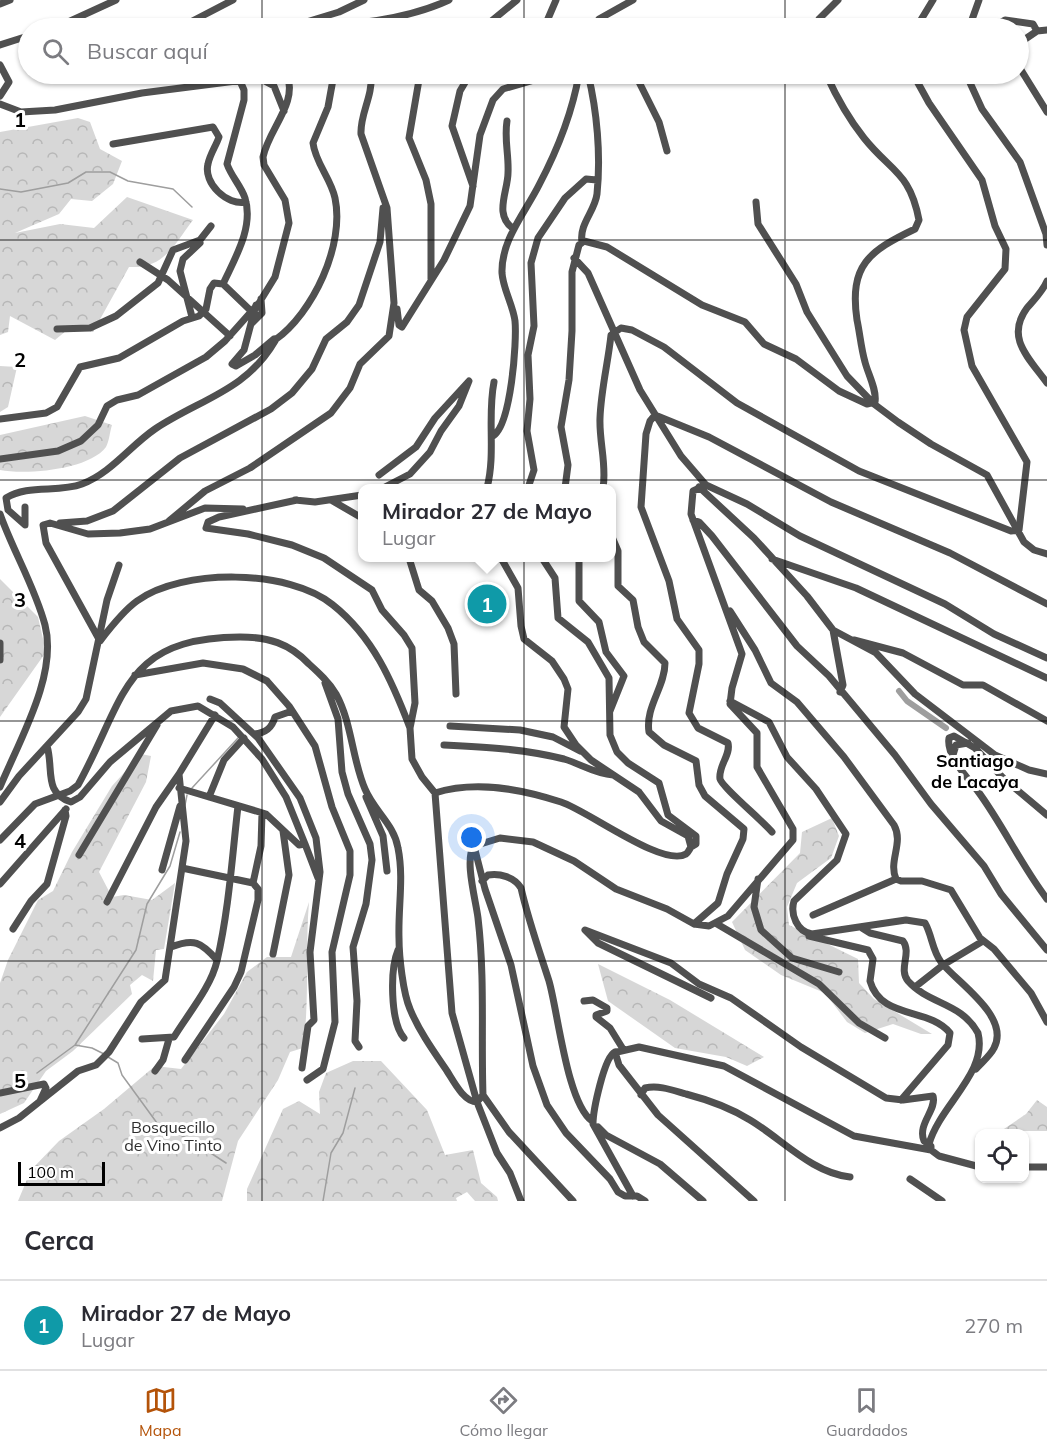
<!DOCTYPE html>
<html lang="es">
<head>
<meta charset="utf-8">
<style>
	body { margin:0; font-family:Mulish,sans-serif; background:#f7f7f7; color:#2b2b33 }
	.controls { position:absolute; right:18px; bottom:18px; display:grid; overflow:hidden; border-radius:12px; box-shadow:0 2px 4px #0004 }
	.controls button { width:54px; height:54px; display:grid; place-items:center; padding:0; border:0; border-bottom:2px solid #e1e1e2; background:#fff; color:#2b2b33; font:30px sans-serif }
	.scale { position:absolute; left:18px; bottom:15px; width:87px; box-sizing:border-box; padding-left:6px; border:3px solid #000; border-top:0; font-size:16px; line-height:21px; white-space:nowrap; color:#000; -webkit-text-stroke:4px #fff; paint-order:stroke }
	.you { position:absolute; left:472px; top:838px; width:21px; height:21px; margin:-15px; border:4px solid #fff; border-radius:50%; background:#1a73e8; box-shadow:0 0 0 9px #1a73e833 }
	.badge { display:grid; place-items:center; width:39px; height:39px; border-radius:50%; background:#b45309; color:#fff; font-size:20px; font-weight:700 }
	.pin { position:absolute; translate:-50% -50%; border:3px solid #fff; box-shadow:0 2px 6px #0006 }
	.popup { position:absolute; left:358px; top:484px; width:258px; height:78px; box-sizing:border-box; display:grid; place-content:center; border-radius:12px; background:#fff; filter:drop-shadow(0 2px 4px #0005); font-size:20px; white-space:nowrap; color:#7c7c81 }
	.popup b { font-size:22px; color:#2b2b33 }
	.popup::after { content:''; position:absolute; left:50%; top:100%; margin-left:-12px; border:12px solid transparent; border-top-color:#fff }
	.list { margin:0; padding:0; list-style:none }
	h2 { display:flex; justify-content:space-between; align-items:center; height:78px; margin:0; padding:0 24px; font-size:26px }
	h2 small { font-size:20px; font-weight:400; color:#7c7c81 }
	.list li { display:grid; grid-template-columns:39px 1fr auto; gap:18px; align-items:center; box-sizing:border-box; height:90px; padding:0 24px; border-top:2px solid #e1e1e2 }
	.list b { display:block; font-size:22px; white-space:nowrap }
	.list p { margin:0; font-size:20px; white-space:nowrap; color:#7c7c81 }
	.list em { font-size:20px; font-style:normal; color:#7c7c81 }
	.icon { flex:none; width:33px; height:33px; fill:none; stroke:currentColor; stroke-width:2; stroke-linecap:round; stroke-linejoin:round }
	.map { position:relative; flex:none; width:1047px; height:1201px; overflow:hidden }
	.search { position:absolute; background:#fff; box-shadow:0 2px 4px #0004; left:18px; right:18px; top:18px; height:66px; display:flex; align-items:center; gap:15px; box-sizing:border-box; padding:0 21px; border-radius:33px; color:#7c7c81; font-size:22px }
	.sheet { height:168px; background:#fff }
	nav { display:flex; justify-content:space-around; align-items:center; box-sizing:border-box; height:84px; border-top:2px solid #e1e1e2; background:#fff; font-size:16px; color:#7c7c81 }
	nav a { display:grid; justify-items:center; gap:3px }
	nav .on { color:#b45309 }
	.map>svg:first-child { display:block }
	.forest { fill:url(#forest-crowns) }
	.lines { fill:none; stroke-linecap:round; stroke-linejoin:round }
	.stream { stroke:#9e9e9e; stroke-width:1.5 }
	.canal { stroke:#9e9e9e; stroke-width:6 }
	.minor { stroke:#505050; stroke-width:7 }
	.grid { fill:none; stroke:#000; stroke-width:1.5; stroke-opacity:0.55 }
	.labels { text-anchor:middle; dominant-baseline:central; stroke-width:6; stroke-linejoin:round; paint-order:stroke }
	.park-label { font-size:16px; fill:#2e2e2e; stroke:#fff }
	.neighbourhood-label { font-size:18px; font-weight:bold; fill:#000; stroke:#fff }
	.grid-label { font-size:20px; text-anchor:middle; font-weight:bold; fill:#000; stroke:#fff; stroke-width:6; stroke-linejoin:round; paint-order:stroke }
</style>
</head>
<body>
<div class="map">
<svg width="1047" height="1201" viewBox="0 0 1047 1201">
	<defs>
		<pattern id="forest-crowns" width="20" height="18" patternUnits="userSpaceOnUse" patternTransform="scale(1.5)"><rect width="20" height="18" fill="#d7d7d7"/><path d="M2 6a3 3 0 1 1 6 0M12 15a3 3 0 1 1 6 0" fill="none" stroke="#b7b7b7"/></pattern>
	</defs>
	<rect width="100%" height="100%" fill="#fff"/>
	<path class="forest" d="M78 118 90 122 100 149 122 161 113 184 92 201 71 199 59 214 15 233 60 224 94 228 127 197 193 220C174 245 164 269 129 267L93 332 72 326 55 340 10 316 8 332 0 335V132Z
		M0 366 17 367 8 407 0 412Z
		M85 416 112 425C110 431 109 442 106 447 89 470 26 475 0 470V435Z
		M0 579 38 617 46 652 0 717Z
		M141 754 151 756 146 782 99 872 112 897 124 895 152 900 175 883 164 949 156 950 153 981 142 975 130 985 132 994 73 1051 46 1071 24 1103 0 1114V983L8 960 38 900 53 891 72 852 112 786Z
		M832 818 839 836 831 858 797 883 787 907 789 925 858 959 859 983 874 999 932 1034H921L893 1024 865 1033 847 1022 825 993 781 975 745 950 732 922 800 853 802 832Z
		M309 902C305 950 310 999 303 1048L290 1052 278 1080 238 1141 222 1201H18L31 1170 59 1141 104 1109 155 1066 181 1069 224 1014 247 972 267 957H291Z
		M598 964 670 1000 764 1057 747 1066 726 1057 675 1048 608 1001Z
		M353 1061H381L427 1110 445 1155 473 1150 481 1183 497 1197 498 1201H475L467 1192 456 1198 457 1201H247V1189L283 1109 299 1101 320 1114 319 1092 326 1073Z
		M1037 1100 1047 1107V1131H1001L1026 1114Z"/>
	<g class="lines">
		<path class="stream" d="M0 189 21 192 68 183 86 172H110L128 181 173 189 192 207
			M192 788 238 738
			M185 805 187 795
			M75 1045 92 1048 104 1054
			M108 1057 118 1063 122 1075 157 1123 194 1142 226 1163
			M37 1073 75 1045 136 950 147 904 170 866 180 832
			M323 1201 331 1153 343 1133 355 1088"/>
		<path class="canal" d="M899 691 907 701 946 728"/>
		<path class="minor" d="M0 4 10 0
			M303 23C345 29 410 18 449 0
			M55 28 116 0
			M179 28 233 0
			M262 28 303 23 339 12 364 0
			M483 28 517 0
			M544 28 556 0
			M593 28 599 19 633 0
			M814 28 819 19 838 0
			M916 28 933 0
			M969 28 979 0
			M992 28 1005 20 1033 24 1037 31 1018 44
			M1037 31 1047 30
			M0 45 28 36
			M0 65 9 82 0 96
			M1018 65 1047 112
			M420 74 409 138 426 180 431 204V279
			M470 74 460 91 452 126 473 186
			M635 74 659 122 667 151
			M966 74 982 109 1020 162 1046 234 1047 245
			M0 104 21 112 55 110 142 93 259 78 274 86 284 111
			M507 121C504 139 509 155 508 173 508 191 493 216 514 229
			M113 144 213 127 219 137C216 146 210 154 208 164 203 183 227 206 246 202
			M756 202 758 224 796 284 807 312 847 376 874 404 898 422 931 444 987 475 1024 542 1034 550 1047 554
			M582 242C579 224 595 211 597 194 601 155 597 111 588 74
			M574 258 588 273 640 390 681 456 706 485 747 504 800 536 945 604 994 634 1047 658
			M140 262 168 280 230 336
			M1047 281C1043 291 1034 300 1027 308 1005 338 1029 358 1047 383
			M223 284C235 258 254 227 245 198 241 186 231 176 227 164L244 100V90L240 81
			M397 309 399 325 402 327 444 260 470 206 480 135 493 100 503 89 555 74
			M192 317 180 271 183 259 200 243
			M251 324 262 313 261 299
			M57 329 90 328 116 316 158 283 173 250 200 240 211 226
			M275 340C313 313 345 245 335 198 331 179 315 162 313 143L328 107 334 74
			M655 415 650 421 646 434 641 507 669 581 677 619 699 650V664L689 713 698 728 728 743C731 755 718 766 720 779 722 787 763 821 772 832
			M655 415 709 437 831 502 950 553 1047 604
			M0 419 46 413 57 407 80 367 119 358 183 321 199 316 206 309 210 289 214 283 223 284 250 310
			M493 436C511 425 517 342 515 321 513 305 503 289 502 273 501 240 525 213 539 185 558 149 572 114 579 74
			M0 459 58 451 81 441 98 425 107 406 117 400 138 395 206 357 225 341 259 303 275 277 289 223 285 200 264 165 263 157C269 128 298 104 287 74
			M379 475 416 447 435 418 469 381 459 406 441 431 430 452 410 474 383 488
			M699 487 754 538 807 596 833 630 876 653 915 694 995 755 1029 770 1047 774
			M487 488C496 453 487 417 494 382
			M528 488 534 470 527 431 530 399 528 355 534 326 531 263 538 238 565 198 586 179 597 180
			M565 488 568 465 561 427 569 380 572 331V272L579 245 584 241 607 247 702 305 745 322 764 344 796 359 839 391 867 404 875 402C877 390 868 374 865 362 861 348 860 334 857 320 849 265 869 251 915 229L919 220C910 172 891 172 864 138 848 118 836 96 826 74
			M603 488C607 465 599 442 600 418 601 390 608 363 611 335L621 328 632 330 664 347 737 403 859 471 1011 531 1019 530 1027 462 972 366 964 330 967 317 1005 269 1006 249 995 226 982 180 929 103 913 74
			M295 500 315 502 362 495
			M297 500 219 517 208 522 206 528 248 534 292 545 324 558 372 590 382 610 404 635 412 648 415 703 410 728 412 759 422 777 435 793 452 1013 477 1102 497 1153 510 1173 521 1201
			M331 500 362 518
			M25 507V525L8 510 6 498C28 484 58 493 82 484 111 473 130 446 155 429 200 399 246 391 275 341L274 339 255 355 236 366 232 364 244 350 256 305
			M243 509 205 508 150 529 120 533 88 534 50 523 43 525 46 543 100 641C110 628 123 611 137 601 182 568 290 569 333 605 373 637 392 681 410 728
			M0 514C13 551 35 587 45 625 58 675 19 741 0 787
			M693 520 699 522 712 536 797 646 829 676 895 755 931 804 984 866 1001 894 1047 950
			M169 521 205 491 250 468 331 413 350 388 360 364 389 336 394 303 387 208 361 134C360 113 373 97 371 74
			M60 523 87 521 113 511 180 458 271 409 292 393 312 369 326 339 347 322 359 305 380 242 383 208
			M612 537 618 551V586L633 600 638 627 644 642 665 663C665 687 645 707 649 732L664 745 696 761 699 785 705 796 744 829 743 839 727 874 718 903 694 924
			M409 558 419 590 432 601 448 628 454 644 456 694
			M542 558 555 578 558 618 588 642 609 678 610 735 617 752 628 763 659 783 668 815 696 836V844L691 847
			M579 558V601L599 622 606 652 624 676 610 711
			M772 559 856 588 1047 678
			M730 611 755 650 771 683 797 702 844 757 894 825C904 843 888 861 896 879L901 881H922L951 890 980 938 994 949 1031 993 1047 1022
			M833 630 843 685 840 692
			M854 640 903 653 963 685H983L1047 721
			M0 643V660
			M135 675 203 663 243 669 267 681 289 706 315 746 332 807 350 851V875L332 952 335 1022 323 1069 307 1080
			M325 683 338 719 342 772 348 794 370 844 372 860 366 904 353 947 357 1001 355 1041 359 1047
			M210 699 220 703 258 738 300 798 316 838 320 872 310 952 314 1020 308 1026 302 1068
			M730 701 769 722 787 757 816 789 846 834 837 860 794 901C790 914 797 932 812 934L906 920 925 923C932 935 932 950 941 962 956 982 1011 1016 994 1048 990 1056 982 1062 976 1069
			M450 726 520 730 553 737 580 751
			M254 734C266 733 272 728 275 717L292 711
			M444 745C485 747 524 749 564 759 581 764 595 774 613 775
			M47 746C54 769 43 793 71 802L80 797 110 762 171 711 198 706 233 727 262 759 286 797 305 844 299 845 266 814 179 788
			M953 755 956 745 968 743
			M435 793C476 780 521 789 561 802 587 810 663 868 686 854 688 853 689 850 691 847L688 836 661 821 639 792 591 760 576 745 564 727 568 689 564 679 552 661 524 639 521 626 518 588 501 558
			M209 797 224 760 244 738
			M366 797 383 836 387 871
			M0 802 19 776 78 712 86 699 107 600 119 565
			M1047 815 1004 779 975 748 954 736 949 738C946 756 967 777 977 790 1003 825 1021 865 1047 899
			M0 840 35 804 70 791 78 785C126 698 122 638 240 637 268 637 289 643 309 664 319 673 329 682 336 694 352 723 352 759 365 789 374 811 394 824 398 848 404 878 398 907 399 938 399 956 403 993 410 1009 419 1031 434 1052 447 1071 454 1082 464 1102 477 1102L483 1095C481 1036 485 977 478 918 476 901 464 859 474 846L500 838 533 842 574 861 616 889 667 909 694 924 709 926 728 916 793 840V829L757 767V733L730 704 732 688 742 654 691 514 693 491 706 485
			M305 844 318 878
			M474 846 485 889 511 965 533 1066 547 1105 566 1133 610 1179 618 1192 625 1196H637L645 1201
			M79 855 157 725
			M182 868 253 883
			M162 870 180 806
			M758 879 754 907 761 930 792 958 839 972
			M482 881 488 875C500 873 514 877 521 888 528 919 539 950 549 981 558 1012 567 1103 592 1121
			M0 884 66 809
			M107 902 156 807 179 774
			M813 915 896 879
			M717 924 819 984 859 1023 885 1038
			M862 928 870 933 903 941C912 953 898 969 908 981 929 1005 961 1002 978 1033 988 1073 940 1105 929 1144
			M13 929 31 901 47 884 66 816 65 810
			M809 936 868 950 873 959 870 981C881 1020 929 1007 950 1033L948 1045 901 1100
			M171 947C194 938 201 942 217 960
			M398 950C390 969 390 1022 404 1038
			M273 954 289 875 283 831
			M915 987 943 965 983 941
			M711 998 598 943 585 930 671 963 699 984 731 998 801 1047 886 1098 903 1100 933 1096C937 1110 917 1124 924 1141L931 1146V1150
			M584 1001 593 1000 607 1008V1011L596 1015V1017L610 1028 623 1049
			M142 1039 174 1037C188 1014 211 987 217 961 229 909 232 858 238 806
			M617 1052 639 1047 724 1066 854 1136 931 1150 939 1156 980 1167
			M185 1060 234 987 241 972 258 900V889L253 883 261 846 262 813
			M155 1071 163 1060 169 1039
			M0 1093 44 1084 46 1088 40 1101
			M483 1095 509 1132 573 1201
			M641 1095 645 1088C659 1085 672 1090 686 1094 709 1100 729 1107 750 1120 782 1139 812 1173 850 1177
			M598 1127 606 1135 660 1164 703 1201
			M0 1128 19 1118 78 1071 96 1065 109 1052 141 1002 165 980 186 841 179 774 215 715
			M1024 1167H1047
			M910 1179 942 1201
			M633 1196 593 1124C593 1111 604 1057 615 1052L619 1065 658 1115 754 1201"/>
	</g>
	<path class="grid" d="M262 0V28M524 0V28M785 0V28M262 74V1201M524 74V1201M785 74V1201M0 240H1047M0 480H1047M0 721H1047M0 961H1047"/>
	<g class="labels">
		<g class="park-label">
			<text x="173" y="1127">Bosquecillo<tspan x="173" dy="18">de Vino Tinto</tspan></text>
		</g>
		<g class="neighbourhood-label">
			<text x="975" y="760">Santiago<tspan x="975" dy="21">de Lacaya</tspan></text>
		</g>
	</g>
	<g class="grid-label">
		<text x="20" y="127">1</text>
		<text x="20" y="367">2</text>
		<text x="20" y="607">3</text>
		<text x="20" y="848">4</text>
		<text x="20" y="1088">5</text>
	</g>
</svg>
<div class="controls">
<button><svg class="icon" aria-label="locate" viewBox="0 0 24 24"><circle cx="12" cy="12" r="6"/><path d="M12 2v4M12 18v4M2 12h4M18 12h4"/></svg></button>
</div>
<div class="scale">100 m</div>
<div class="you"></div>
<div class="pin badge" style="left:487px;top:604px;background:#0f9aa8">1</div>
<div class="popup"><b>Mirador 27 de Mayo</b>Lugar</div>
<div class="search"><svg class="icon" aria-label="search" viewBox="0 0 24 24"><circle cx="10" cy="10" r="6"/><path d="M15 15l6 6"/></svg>Buscar aquí</div>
</div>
<section class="sheet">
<h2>Cerca<small></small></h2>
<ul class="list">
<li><span class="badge" style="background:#0f9aa8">1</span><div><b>Mirador 27 de Mayo</b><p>Lugar</p></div><em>270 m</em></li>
</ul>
</section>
<nav>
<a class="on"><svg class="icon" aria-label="map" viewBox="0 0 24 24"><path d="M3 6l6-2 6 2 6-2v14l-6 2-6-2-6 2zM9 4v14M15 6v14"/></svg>Mapa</a>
<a><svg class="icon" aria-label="directions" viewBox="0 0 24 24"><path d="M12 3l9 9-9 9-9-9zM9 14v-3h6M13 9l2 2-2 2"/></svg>Cómo llegar</a>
<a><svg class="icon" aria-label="saved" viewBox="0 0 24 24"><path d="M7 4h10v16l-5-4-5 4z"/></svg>Guardados</a>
</nav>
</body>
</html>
